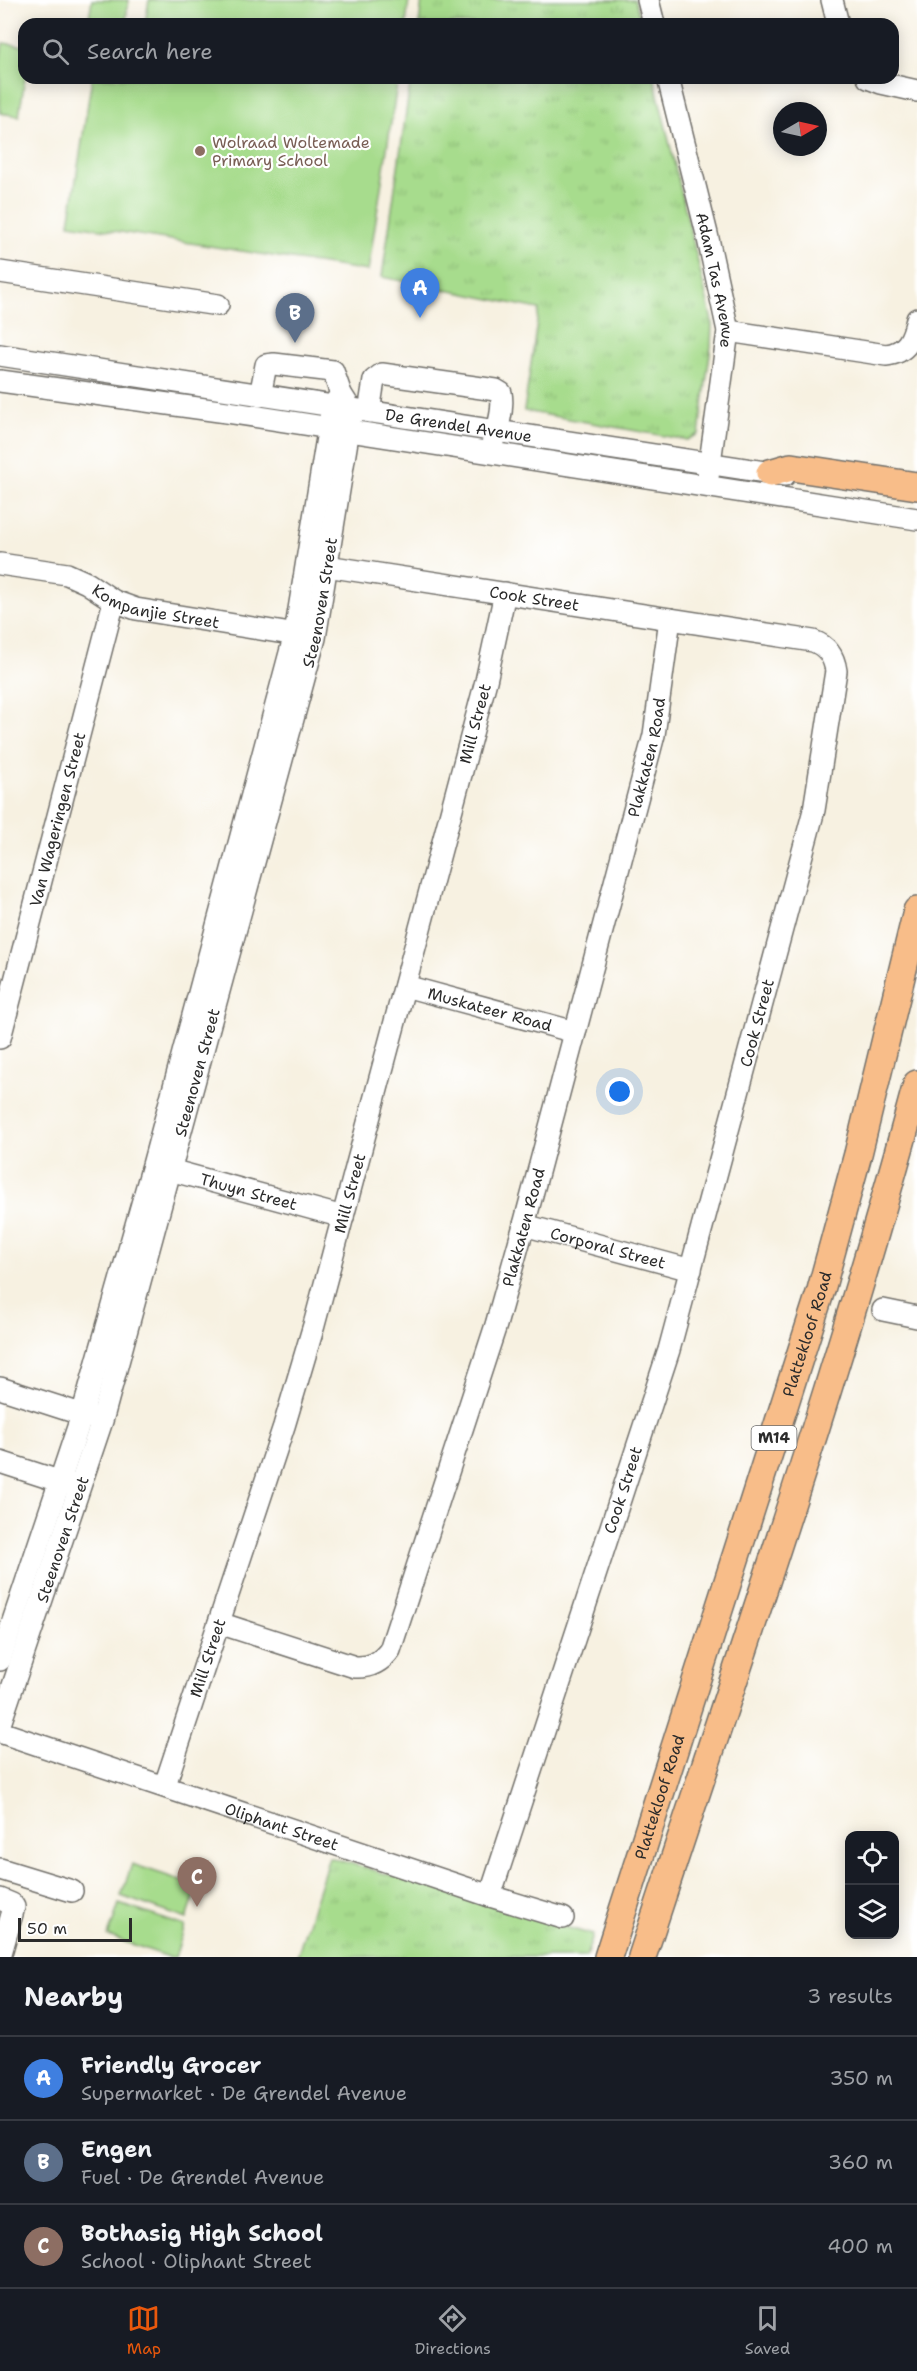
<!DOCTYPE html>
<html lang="en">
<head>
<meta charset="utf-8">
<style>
	body { margin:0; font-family:"Shantell Sans",sans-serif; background:#20242c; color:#f1f3f6 }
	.controls { position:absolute; right:18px; bottom:18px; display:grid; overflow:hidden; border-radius:12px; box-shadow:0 3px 15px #0003 }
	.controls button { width:54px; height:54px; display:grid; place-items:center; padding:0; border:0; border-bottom:2px solid #363941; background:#171b24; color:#f1f3f6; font:30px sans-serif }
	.compass { position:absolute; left:773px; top:102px; width:54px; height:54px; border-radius:50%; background:#171b24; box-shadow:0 3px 15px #0003; rotate:81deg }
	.scale { position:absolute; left:18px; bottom:15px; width:114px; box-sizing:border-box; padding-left:6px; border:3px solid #2b2b2b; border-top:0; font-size:16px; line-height:21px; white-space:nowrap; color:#2b2b2b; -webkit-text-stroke:4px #fff; paint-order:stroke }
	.you { position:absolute; left:620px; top:1092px; width:21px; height:21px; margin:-15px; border:4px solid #fff; border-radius:50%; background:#1a73e8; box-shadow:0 0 0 9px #1a73e833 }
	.badge { display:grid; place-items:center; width:39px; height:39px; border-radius:50%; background:#ea580c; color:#fff; font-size:20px; font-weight:700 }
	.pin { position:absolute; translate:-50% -50px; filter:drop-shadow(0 2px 3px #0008) }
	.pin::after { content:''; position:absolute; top:32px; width:21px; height:18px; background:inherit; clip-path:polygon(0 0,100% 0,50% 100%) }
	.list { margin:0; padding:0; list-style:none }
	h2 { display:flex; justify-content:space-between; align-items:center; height:78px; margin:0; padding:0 24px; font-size:26px }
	h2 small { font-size:20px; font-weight:400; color:#9ea1a6 }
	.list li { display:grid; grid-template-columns:39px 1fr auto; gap:18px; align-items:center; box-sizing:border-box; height:84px; padding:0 24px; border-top:2px solid #363941 }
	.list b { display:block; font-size:22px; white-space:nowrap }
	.list p { margin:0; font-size:20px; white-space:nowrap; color:#9ea1a6 }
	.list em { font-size:20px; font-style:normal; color:#9ea1a6 }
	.icon { flex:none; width:33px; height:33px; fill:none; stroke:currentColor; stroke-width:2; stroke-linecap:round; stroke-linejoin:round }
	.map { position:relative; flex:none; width:917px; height:1957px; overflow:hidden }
	.search { position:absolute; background:#171b24; box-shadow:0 3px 15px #0003; left:18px; right:18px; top:18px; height:66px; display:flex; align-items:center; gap:15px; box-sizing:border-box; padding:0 21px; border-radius:18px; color:#9ea1a6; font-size:22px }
	.sheet { height:330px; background:#171b24 }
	nav { display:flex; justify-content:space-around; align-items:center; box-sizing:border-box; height:84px; border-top:2px solid #363941; background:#171b24; font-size:16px; color:#9ea1a6 }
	nav a { display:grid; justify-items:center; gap:3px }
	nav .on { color:#ea580c }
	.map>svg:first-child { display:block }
	.grass { fill:url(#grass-tufts); stroke:#69845c; stroke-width:1.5 }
	.pitch { fill:#a7dc8d; stroke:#69845c; stroke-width:1.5 }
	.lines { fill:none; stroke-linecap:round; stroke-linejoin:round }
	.minor-casing { stroke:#72706b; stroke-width:24 }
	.major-casing { stroke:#72706b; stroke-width:30 }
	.minor { stroke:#fff; stroke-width:21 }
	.major { stroke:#f8bd89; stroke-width:27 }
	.education-dot { fill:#8d6e63; stroke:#fff; stroke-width:2 }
	.labels { text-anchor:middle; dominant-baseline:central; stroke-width:4.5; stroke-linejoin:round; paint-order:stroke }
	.shield { fill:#fff; stroke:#6b6b6b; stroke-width:1.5 }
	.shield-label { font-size:15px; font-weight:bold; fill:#2b2b2b }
	.education-label { font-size:16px; fill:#785e54; stroke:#fff; text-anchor:start }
	.street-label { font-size:16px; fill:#2b2b2b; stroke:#fff }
</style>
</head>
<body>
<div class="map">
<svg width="917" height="1957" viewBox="0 0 917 1957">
	<defs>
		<pattern id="grass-tufts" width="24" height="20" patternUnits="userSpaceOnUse" patternTransform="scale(1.5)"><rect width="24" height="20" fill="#a7dc8d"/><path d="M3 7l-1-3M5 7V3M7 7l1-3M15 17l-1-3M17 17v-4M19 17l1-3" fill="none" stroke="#90bd7a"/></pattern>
	</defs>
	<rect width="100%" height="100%" fill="#fff"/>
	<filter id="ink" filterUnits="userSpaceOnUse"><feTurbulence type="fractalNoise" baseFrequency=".0167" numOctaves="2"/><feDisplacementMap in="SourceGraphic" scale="12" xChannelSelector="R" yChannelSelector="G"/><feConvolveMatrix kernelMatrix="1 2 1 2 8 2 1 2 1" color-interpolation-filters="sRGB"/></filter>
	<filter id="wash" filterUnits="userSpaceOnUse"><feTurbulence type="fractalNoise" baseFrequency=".008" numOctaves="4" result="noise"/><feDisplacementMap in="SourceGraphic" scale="24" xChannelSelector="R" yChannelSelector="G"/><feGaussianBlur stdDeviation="1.35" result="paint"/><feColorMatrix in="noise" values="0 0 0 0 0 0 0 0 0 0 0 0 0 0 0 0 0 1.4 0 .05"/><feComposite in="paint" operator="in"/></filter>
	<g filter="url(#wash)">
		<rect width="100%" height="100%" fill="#f7f1e1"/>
		<path class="grass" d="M422 0H635L641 24H419Z
			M411 78H654L712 321 711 346 699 434 687 440 524 411 539 309 382 277Z
			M329 1857 593 1935 586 1957H297Z"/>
		<path class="pitch" d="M92 0H129L125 24H88Z
			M149 0H409L406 24H145Z
			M3 43 24 46 25 78 19 116 0 113V62Z
			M92 78H398L368 271 69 224Z
			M132 1864 198 1886 187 1919 121 1896Z
			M119 1904 185 1926 175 1957H169L108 1936Z"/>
	</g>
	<g filter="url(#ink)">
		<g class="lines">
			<g class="minor-casing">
				<g id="minor">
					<path d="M648 0 654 24"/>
					<path d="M832 0 838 24"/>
					<path id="s1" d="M668 78 707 234 728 331 708 477"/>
					<path d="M868 78 881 83 917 91"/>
					<path d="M0 272 218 305"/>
					<path d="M728 331 886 355C907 353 913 338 917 319"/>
					<path id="s2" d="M0 355 785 475"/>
					<path d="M0 381 234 413 917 519"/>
					<path d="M260 396 266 365 274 364 333 371 341 394 348 405"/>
					<path d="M369 412 374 380 382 374 496 390 501 393C504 409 498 429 492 444"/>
					<path id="s3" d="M307 563 813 641C827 646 834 656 836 671L814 810 669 1350 490 1896"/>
					<path id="s4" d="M0 564 67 574 87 583 114 601 136 609 309 637"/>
					<path id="s5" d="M405 986 575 1032"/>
					<path id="s6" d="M0 1038 114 601"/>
					<path id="s7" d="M159 1167 343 1217"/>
					<path id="s8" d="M524 1225 691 1270"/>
					<path d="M883 1310 917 1317"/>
					<path d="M0 1388 96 1419"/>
					<path d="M0 1462 74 1486"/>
					<path id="s9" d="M219 1623 355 1667C371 1668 381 1662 390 1650L496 1325 524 1225 654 735 670 619"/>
					<path d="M0 1660 82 1415 153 1165 295 634 332 407 341 394"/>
					<path id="s10" d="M0 1724 102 1421 315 638 352 410"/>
					<path id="s11" d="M0 1732 490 1896 563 1918"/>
					<path id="s12" d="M165 1785 284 1426 314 1325 486 681 505 593"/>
					<path d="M0 1869 72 1891"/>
					<path d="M0 1899 12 1904 14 1907 0 1957"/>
				</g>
			</g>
			<g class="major-casing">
				<g id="major">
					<path d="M770 473 791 467 917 486"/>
					<path id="s13" d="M608 1957 821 1290 858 1154 917 911"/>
					<path d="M642 1957C737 1667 838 1378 917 1084"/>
				</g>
			</g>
			<use href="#minor" class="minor"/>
			<use href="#major" class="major"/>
		</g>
	</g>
	<circle class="education-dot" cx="200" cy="151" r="6"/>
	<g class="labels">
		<rect class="shield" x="751.5" y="1426" width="45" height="24" rx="4.5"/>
		<g class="shield-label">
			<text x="774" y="1438">M14</text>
		</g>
		<g class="education-label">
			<text x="212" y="142">Wolraad Woltemade<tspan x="212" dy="18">Primary School</tspan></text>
		</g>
		<g class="street-label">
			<text stroke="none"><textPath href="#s1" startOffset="208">Adam Tas Avenue</textPath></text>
			<text stroke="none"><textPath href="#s2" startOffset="464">De Grendel Avenue</textPath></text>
			<text stroke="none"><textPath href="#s3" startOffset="230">Cook Street</textPath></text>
			<text stroke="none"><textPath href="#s10" startOffset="1167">Steenoven Street</textPath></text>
			<text stroke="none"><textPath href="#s4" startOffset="164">Kompanjie Street</textPath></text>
			<text stroke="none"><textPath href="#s12" startOffset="1106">Mill Street</textPath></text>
			<text stroke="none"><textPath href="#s9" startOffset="1113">Plakkaten Road</textPath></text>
			<text stroke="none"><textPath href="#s6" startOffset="226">Van Wageringen Street</textPath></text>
			<text stroke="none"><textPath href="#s5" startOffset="88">Muskateer Road</textPath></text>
			<text transform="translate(757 1023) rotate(-75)">Cook Street</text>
			<text stroke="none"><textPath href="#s10" startOffset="681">Steenoven Street</textPath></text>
			<text stroke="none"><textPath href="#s7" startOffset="93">Thuyn Street</textPath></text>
			<text stroke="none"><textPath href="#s12" startOffset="620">Mill Street</textPath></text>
			<text stroke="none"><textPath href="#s9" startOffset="627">Plakkaten Road</textPath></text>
			<text stroke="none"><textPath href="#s8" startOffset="87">Corporal Street</textPath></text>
			<text stroke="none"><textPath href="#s13" startOffset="654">Plattekloof Road</textPath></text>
			<text transform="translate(623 1490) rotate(-72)">Cook Street</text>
			<text stroke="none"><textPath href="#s10" startOffset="195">Steenoven Street</textPath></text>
			<text stroke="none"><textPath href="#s12" startOffset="134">Mill Street</textPath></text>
			<text stroke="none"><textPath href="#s13" startOffset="168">Plattekloof Road</textPath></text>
			<text stroke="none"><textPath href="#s11" startOffset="297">Oliphant Street</textPath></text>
		</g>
	</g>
</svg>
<div class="controls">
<button><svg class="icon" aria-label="locate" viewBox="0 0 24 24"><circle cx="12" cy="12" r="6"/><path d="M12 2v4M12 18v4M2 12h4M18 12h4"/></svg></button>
<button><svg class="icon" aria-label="layers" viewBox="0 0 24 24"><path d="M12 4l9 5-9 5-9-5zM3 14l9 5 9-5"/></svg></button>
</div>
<svg class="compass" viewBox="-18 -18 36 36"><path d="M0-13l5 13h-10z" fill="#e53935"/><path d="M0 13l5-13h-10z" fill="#9ea1a6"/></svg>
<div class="scale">50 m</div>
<div class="you"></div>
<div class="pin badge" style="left:420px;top:318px;background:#3f7fe0">A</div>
<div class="pin badge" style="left:295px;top:343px;background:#5c6f8a">B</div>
<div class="pin badge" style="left:197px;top:1907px;background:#8d6e63">C</div>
<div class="search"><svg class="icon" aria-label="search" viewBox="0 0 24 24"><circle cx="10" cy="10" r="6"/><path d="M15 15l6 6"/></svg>Search here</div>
</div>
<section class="sheet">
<h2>Nearby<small>3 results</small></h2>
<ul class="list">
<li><span class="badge" style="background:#3f7fe0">A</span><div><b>Friendly Grocer</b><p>Supermarket · De Grendel Avenue</p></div><em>350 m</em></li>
<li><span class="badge" style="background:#5c6f8a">B</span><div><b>Engen</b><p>Fuel · De Grendel Avenue</p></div><em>360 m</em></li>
<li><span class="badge" style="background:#8d6e63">C</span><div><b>Bothasig High School</b><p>School · Oliphant Street</p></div><em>400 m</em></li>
</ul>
</section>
<nav>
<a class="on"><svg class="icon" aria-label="map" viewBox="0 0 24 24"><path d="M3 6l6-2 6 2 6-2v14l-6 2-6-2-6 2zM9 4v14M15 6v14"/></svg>Map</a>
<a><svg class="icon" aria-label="directions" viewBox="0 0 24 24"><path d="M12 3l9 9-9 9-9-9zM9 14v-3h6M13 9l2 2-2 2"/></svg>Directions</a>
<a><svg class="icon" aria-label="saved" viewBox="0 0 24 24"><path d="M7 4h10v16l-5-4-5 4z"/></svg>Saved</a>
</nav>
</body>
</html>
